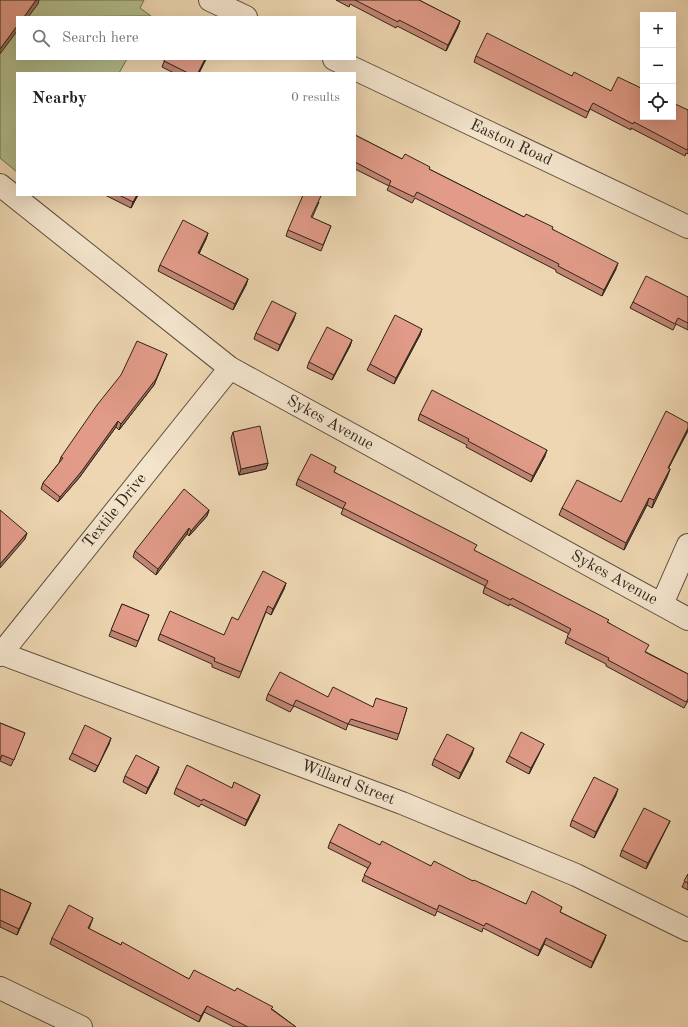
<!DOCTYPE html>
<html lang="en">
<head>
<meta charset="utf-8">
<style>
	body { margin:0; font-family:"Old Standard TT",serif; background:#f2f2f2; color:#222 }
	.controls { position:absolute; right:12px; top:12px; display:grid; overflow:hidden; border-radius:0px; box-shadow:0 4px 16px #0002 }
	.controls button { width:36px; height:36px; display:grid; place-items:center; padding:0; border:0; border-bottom:1px solid #e0e0e0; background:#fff; color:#222; font:20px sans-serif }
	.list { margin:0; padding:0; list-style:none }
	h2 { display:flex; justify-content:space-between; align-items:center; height:52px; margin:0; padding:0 16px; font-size:17px }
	h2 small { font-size:13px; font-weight:400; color:#767676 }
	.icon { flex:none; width:22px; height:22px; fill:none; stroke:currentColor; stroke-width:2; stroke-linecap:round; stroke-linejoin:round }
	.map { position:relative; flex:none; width:688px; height:1027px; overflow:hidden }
	.search { position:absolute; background:#fff; box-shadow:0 4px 16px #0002; left:16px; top:16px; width:340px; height:44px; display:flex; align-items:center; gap:10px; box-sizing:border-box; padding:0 14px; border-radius:0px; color:#767676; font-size:15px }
	.panel { position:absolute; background:#fff; box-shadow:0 4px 16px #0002; left:16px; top:72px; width:340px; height:124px; border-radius:0px }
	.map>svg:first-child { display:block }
	.green { fill:#b3bf8f; stroke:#717254 }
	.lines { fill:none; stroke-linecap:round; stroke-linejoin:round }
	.minor-casing { stroke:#5e503f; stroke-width:24 }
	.minor { stroke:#f3e4cc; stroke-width:22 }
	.wall { fill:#c28575; stroke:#2f2419 }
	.shaded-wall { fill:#9e6c5f; stroke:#2f2419 }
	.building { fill:#e19b88; stroke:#2f2419 }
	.labels { text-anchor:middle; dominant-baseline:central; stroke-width:3; stroke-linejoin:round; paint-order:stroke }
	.street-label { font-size:16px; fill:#2f2419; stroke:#f3e4cc }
</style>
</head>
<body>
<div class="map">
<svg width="688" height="1027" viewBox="0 0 688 1027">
	<rect width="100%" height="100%" fill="#edd6b1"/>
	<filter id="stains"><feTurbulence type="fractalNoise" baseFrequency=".005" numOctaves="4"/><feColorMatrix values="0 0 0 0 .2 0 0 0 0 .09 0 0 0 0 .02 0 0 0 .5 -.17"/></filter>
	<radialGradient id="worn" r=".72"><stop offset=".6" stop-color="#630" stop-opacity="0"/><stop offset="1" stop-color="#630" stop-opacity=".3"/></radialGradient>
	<path class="green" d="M0 0H144L140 8 151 16 17 17V59H127L119 73H17V172L0 158Z"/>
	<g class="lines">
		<g class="minor-casing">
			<path id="minor" d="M210 0 246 17
				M334 59 688 227
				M0 185 230 368 688 619
				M662 604 688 545
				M0 653 402 803 576 875 688 930
				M0 655 230 368
				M0 988 81 1027"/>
		</g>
		<use href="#minor" class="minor"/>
	</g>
	<path class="wall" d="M336 0H419L460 21 458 27 446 51 397 26 396 28 350 4 349 7Z
		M476 56 572 76 611 91 688 110V154L686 153 685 156 631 128V130L590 109 586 118 474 62Z
		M165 59H206L199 73H174L162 67Z
		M355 135 402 159 429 169 524 217 552 229 616 269 602 296 556 272V270L415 198 412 203 387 190 389 186 355 169Z
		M105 195H138L131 208Z
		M319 202 312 218 331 226 321 251 286 236 288 230Z
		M208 233 206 239 199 254 248 279 246 285 233 310 158 271 160 265Z
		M688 297V330L676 324 673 330 630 308 633 302Z
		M294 319 278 351 254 339 256 333Z
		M422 329 420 335 394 384 367 370 370 364Z
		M352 340 350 346 332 380 307 368 309 362Z
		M167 354 154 385 119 430 116 427 79 478 58 502 41 489 43 483 59 463 61 457Z
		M420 414 545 456 531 482 466 447 467 445 418 420Z
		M688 423V431L668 469H670L667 477 652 508 647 505 624 550 559 515 562 508 621 502Z
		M233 432 268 463 266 469 239 475 231 438Z
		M336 467 334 472 475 551 608 622 646 652 688 674V701L684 708 606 666V664L565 643 569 634 509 604V606L483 593 485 586 341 514 343 509 296 485 298 479Z
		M209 510 207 516 189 536 187 534 156 575 133 557 135 551Z
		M286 583 284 589 271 615 266 612 239 678 212 667V664L158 640 160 634 224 635 238 620Z
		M122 604 149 615 136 647 109 636Z
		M268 694 328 697 373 707 407 708 397 740 348 724 346 730 294 706 290 712 266 700Z
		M0 723 25 733 11 766 0 761Z
		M111 738 109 744 95 772 69 759 72 753Z
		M544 744 529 774 506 762 509 756Z
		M472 754 459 779 432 765 434 759Z
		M159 767 157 773 146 794 123 782 125 776Z
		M176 788H232L260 795 258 801 245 826 201 804 199 807 174 794Z
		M616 795 594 838 570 826 572 820Z
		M670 821 646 869 620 856 622 850Z
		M330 842 380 845 431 866 473 881 526 904 562 907 560 912 606 935 604 941 591 968 544 944 538 956 483 928 482 932 437 911 435 916 362 881 368 868 328 848Z
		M688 874V890L682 887Z
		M0 889 31 903 17 935 0 927Z
		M93 918 89 929 189 979 272 1009 296 1027H234L204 1012 199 1022 50 944 52 938Z"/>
	<path class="shaded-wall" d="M36 0H39L38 4 28 17H24Z
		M460 21 458 27 446 51 448 45Z
		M17 26V31L0 54V49Z
		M205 59H206L199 73H198Z
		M137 195H138L131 208 133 202Z
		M208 233 206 239 196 259 198 253Z
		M618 263 616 269 602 296 604 290Z
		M248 279 246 285 233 310 235 304Z
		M296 313 294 319 278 351 280 345Z
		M422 329 420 335 394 384 396 378Z
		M352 340 350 346 332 380 334 375Z
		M167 354 154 385 119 430 121 424Z
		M118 421 116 427 79 478 58 502 60 497Z
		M688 428V430L665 475 668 468Z
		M547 450 545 456 531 482 533 476Z
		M268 463 266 469 239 475 241 469Z
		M670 469 667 477 652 508 654 500Z
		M649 498 647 505 624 550 626 543Z
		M209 510 207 516 189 536 191 531Z
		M189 528 187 534 156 575 158 569Z
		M27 533 25 539 0 568V564Z
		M286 583 284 589 271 615 273 609Z
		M111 738 109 744 95 772 98 766Z
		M544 744 529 774 531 768Z
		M474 748 472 754 459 779 461 773Z
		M159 767 157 773 146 794 148 788Z
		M618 789 616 795 594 838 596 832Z
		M260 795 258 801 245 826 247 820Z
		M670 821 646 869 648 863Z
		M31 903 29 909 17 935 19 929Z
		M606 935 604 941 591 968 593 962Z
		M546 938 544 944 538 956 540 950Z
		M207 1006 199 1022 201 1016Z"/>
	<path class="building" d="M0 0H36L24 17H17V26L0 49Z
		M355 0H419L460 21 448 45 399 20 398 22Z
		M487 33 572 76 574 72 611 91 618 77 643 89V117H673V103L688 110V148L687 150 634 122 633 124 593 103 588 112 476 56Z
		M165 59H205L198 73H188L164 61Z
		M355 135 402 159 405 154 430 167 429 169 524 217 526 214 553 227 552 229 618 263 604 290 558 266 559 264 417 192 414 197 389 185 391 181 355 162Z
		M119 195H137L133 202Z
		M303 195H319L321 196 311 217 331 226 323 245 288 230Z
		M183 220 208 233 198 253 248 279 235 304 160 265Z
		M646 276 688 297V323L678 318 675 324 633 302Z
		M272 301 296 313 280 345 256 333Z
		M395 315 422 329 396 378 370 364Z
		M327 327 352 340 334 375 309 362Z
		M137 341 167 354 156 379 121 424 118 421 81 472 60 497 43 483 63 458 61 457 97 405 121 375Z
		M432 390 547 450 533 476 468 441 469 439 420 414Z
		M666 411 688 423V428L668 468 670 469 654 500 649 498 626 543 562 508 577 480 621 502Z
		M260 426 268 463 241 469 233 432Z
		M311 454 336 467 334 472 477 545 474 550 609 620 607 622 649 645 645 652 688 674V699L686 702 608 660 609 658 567 637 571 629 512 598 511 600 485 587 488 581 343 508 346 503 298 479Z
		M184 489 209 510 191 531 189 528 158 569 135 551Z
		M0 510 27 533 0 564Z
		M263 571 286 583 273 609 268 606 241 672 214 661 215 658 160 634 170 611 224 635 232 617 238 620Z
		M122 604 149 615 138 641 111 630Z
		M280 672 328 697 333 687 373 707 376 698 407 708 399 734 351 719 348 724 296 700 293 706 268 694Z
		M0 723 25 733 14 760 2 755 0 760Z
		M85 725 111 738 98 766 72 753Z
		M521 732 544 744 531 768 509 756Z
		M447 734 474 748 461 773 434 759Z
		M136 755 159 767 148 788 125 776Z
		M187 765 232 788 234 782 260 795 247 820 203 799 202 801 176 788Z
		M594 777 618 789 596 832 572 820Z
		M644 808 670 821 648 863 622 850Z
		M339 824 380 845 382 841 431 866 434 861 473 881 474 880 526 904 532 891 562 907 560 912 606 935 593 962 546 938 540 950 486 923 484 926 439 905 437 910 364 875 371 863 330 842Z
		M688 874V883L684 881Z
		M0 889 31 903 19 929 0 920Z
		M69 905 93 918 88 928 121 945 122 942 189 979 194 970 235 991 237 988 273 1007 271 1009 296 1027H248L207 1006 201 1016 52 938Z"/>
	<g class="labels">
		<g class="street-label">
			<text transform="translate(511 143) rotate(25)">Easton Road</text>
			<text transform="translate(330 423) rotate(29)">Sykes Avenue</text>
			<text transform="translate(115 511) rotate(-51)">Textile Drive</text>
			<text transform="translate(614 578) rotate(29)">Sykes Avenue</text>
			<text transform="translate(348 783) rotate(21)">Willard Street</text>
		</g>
	</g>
	<rect width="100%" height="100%" filter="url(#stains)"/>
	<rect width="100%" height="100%" fill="url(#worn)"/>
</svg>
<div class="controls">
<button>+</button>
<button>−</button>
<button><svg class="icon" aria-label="locate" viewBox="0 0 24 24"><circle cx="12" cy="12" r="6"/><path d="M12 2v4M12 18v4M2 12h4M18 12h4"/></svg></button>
</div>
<div class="search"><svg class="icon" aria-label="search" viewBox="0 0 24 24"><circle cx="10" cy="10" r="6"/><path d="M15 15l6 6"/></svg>Search here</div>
<section class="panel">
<h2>Nearby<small>0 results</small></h2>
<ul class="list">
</ul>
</section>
</div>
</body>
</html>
